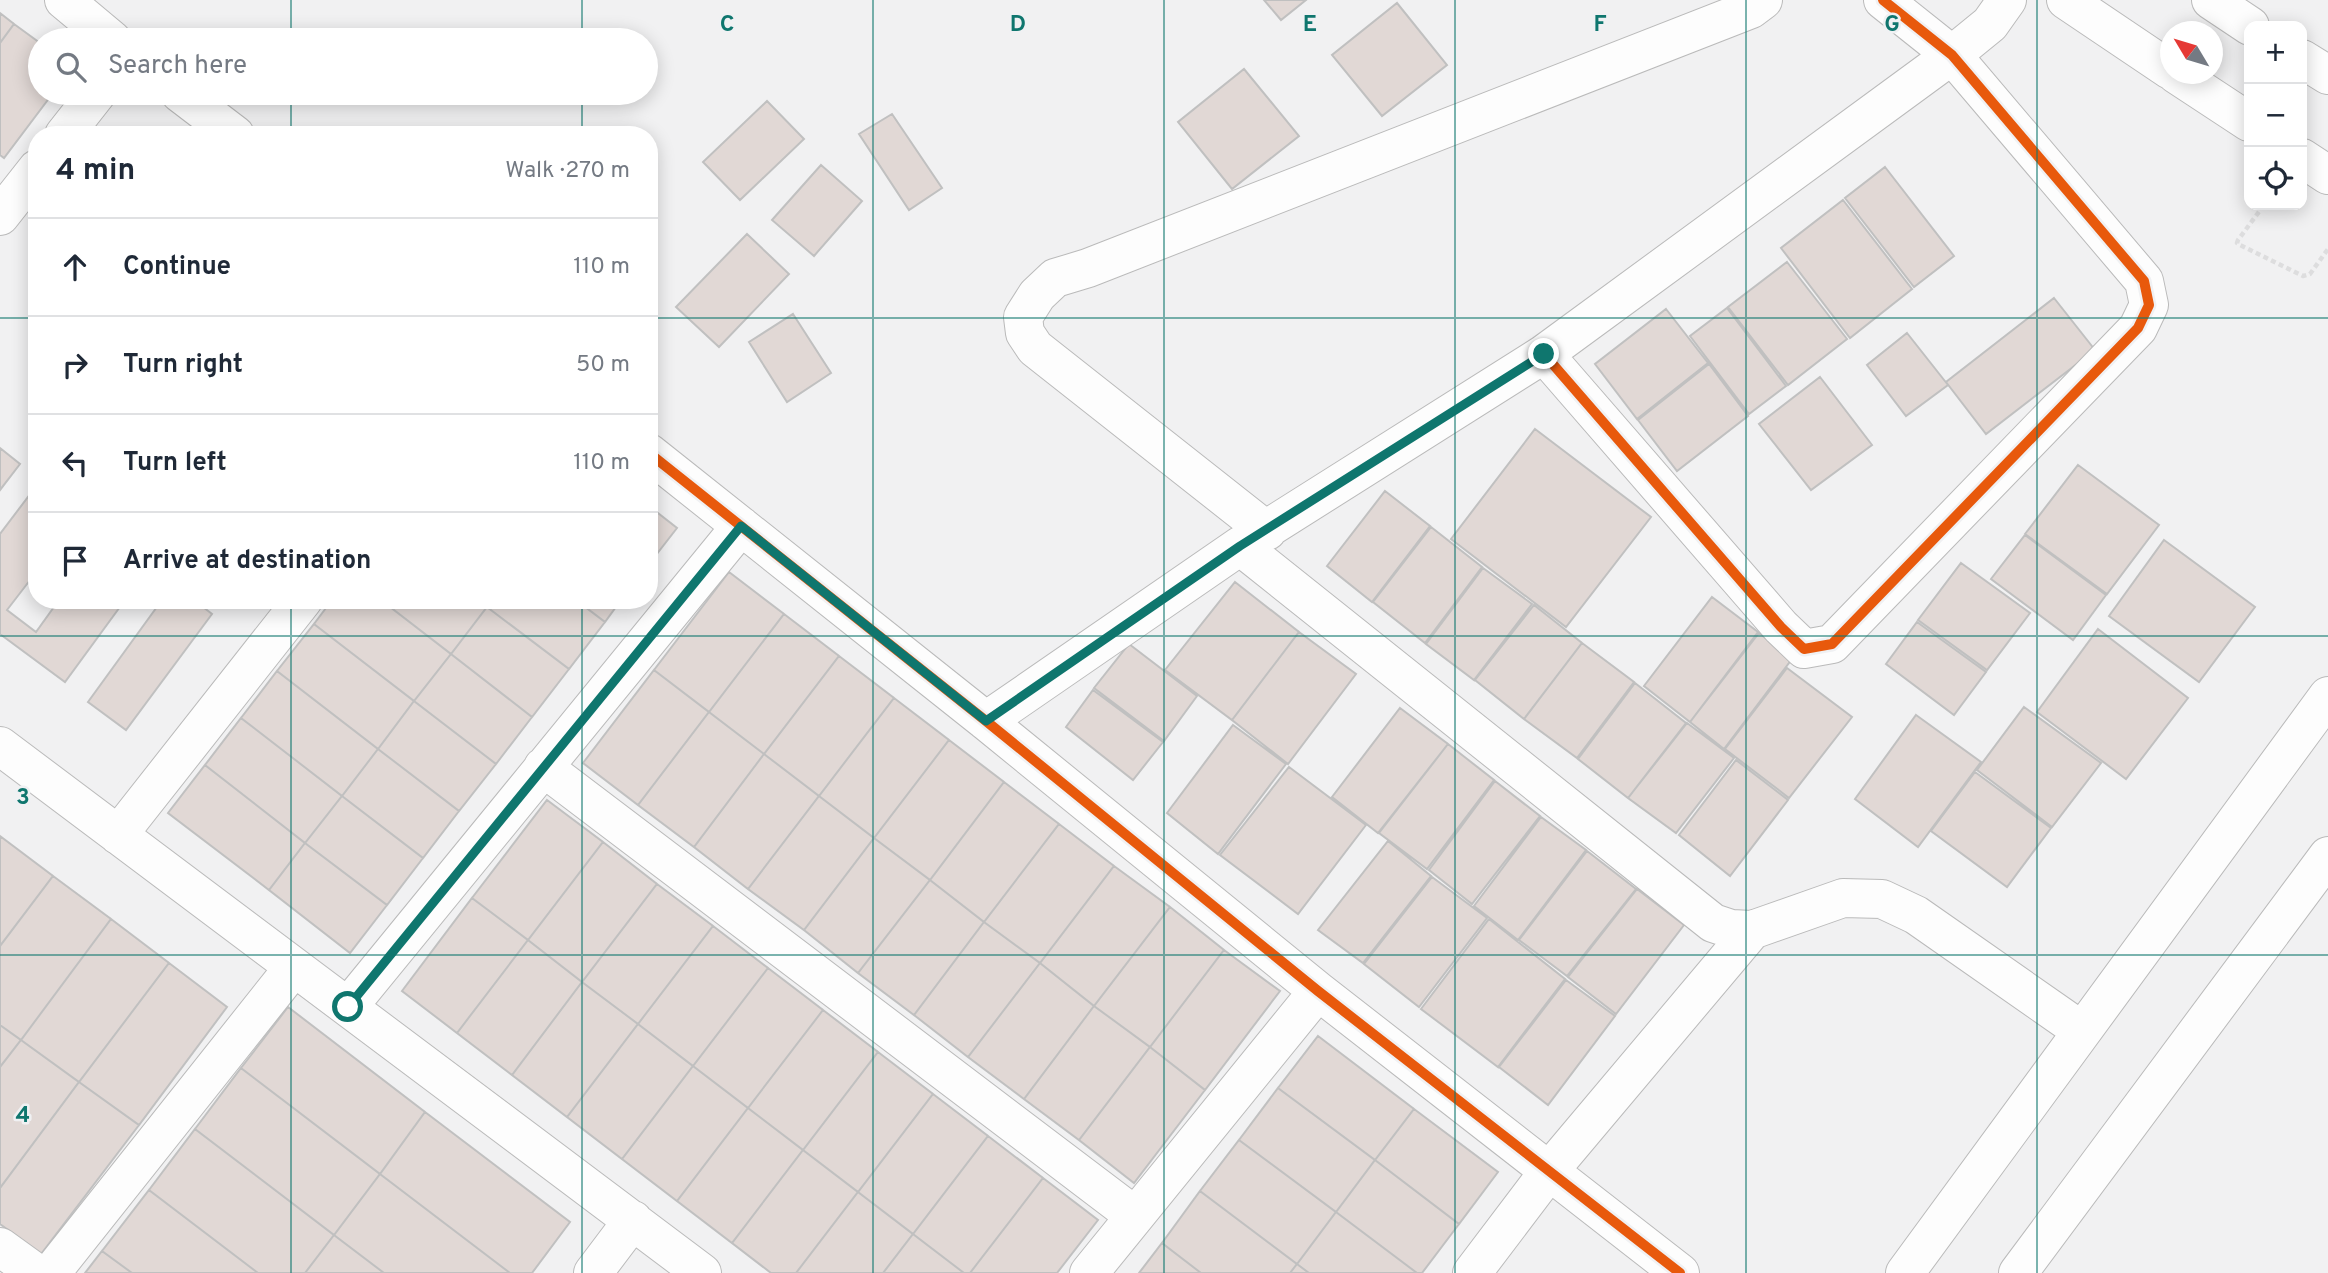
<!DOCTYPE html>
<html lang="en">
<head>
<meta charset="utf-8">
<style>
	body { margin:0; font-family:Overpass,sans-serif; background:#f6f6f7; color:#1f2937 }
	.controls { position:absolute; right:21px; top:21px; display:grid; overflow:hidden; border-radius:14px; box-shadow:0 4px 18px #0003 }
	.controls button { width:63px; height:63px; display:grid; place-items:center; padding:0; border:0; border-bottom:2px solid #e0e1e3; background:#fff; color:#1f2937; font:35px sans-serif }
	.compass { position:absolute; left:2160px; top:21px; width:63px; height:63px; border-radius:50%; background:#fff; box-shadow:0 4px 18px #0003; rotate:308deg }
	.stop { position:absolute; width:21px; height:21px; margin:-16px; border:5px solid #0f766e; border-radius:50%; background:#fff }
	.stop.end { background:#0f766e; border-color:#fff; box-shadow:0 2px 7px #0008 }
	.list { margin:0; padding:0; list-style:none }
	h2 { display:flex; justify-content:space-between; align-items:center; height:91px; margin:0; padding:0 28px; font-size:30px }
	h2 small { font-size:23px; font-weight:400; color:#747a83 }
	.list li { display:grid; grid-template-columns:46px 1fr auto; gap:21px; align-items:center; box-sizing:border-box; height:98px; padding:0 28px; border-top:2px solid #e0e1e3 }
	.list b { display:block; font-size:26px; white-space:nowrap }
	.list em { font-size:23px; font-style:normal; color:#747a83 }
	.icon { flex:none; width:38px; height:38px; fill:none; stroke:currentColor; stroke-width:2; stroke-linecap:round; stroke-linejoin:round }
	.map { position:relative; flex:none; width:2328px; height:1273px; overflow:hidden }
	.search { position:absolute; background:#fff; box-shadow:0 4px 18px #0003; left:28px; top:28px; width:630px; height:77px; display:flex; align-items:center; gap:18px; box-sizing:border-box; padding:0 24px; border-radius:38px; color:#747a83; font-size:26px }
	.panel { position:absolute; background:#fff; box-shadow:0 4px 18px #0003; left:28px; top:126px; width:630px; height:483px; border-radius:28px }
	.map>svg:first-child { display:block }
	.building { fill:#e1d8d5; stroke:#c0c0c0; stroke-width:2 }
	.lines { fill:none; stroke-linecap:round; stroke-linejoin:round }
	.minor-casing { stroke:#bababa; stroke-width:40 }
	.major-casing { stroke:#bababa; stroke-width:40 }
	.path { stroke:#ddddde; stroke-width:4.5; stroke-dasharray:5 3.5; stroke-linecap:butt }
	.minor { stroke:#fdfdfd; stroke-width:38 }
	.major { stroke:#fdfdfd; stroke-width:38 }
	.cycleway-casing { stroke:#f0f1f3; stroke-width:15 }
	.cycleway { stroke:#e8590c; stroke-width:10 }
	.route { stroke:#0f766e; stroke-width:9 }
	.grid { fill:none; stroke:#0f766e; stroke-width:2; stroke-opacity:0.55 }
	.grid-label { font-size:23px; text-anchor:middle; font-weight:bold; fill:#0f766e; stroke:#f0f1f3; stroke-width:5; stroke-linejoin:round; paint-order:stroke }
</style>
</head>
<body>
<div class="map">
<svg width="2328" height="1273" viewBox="0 0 2328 1273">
	<rect width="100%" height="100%" fill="#f1f1f2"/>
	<path class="building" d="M1264 0H1306L1281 20Z
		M1397 3 1447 65 1382 116 1332 55Z
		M0 13 14 24 0 43Z
		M14 24 40 43V93H53L4 158 0 155V43Z
		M1244 69 1299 136 1232 189 1178 122Z
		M767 101 804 139 740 200 703 162Z
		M892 114 942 188 909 210 859 134Z
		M821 165 862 201 814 256 772 220Z
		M1885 167 1954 256 1914 287 1845 198Z
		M1843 200 1912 289 1850 338 1781 248Z
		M747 234 789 274 719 347 676 307Z
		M1787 262 1847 339 1788 385 1728 307Z
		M2054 298 2095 350 1986 434 1946 382Z
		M1727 308 1786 386 1749 414 1690 336Z
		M1666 309 1708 363 1637 419 1595 364Z
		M793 314 831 373 787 402 749 342Z
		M1907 333 1948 385 1906 416 1867 365Z
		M1709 364 1748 416 1677 471 1638 420Z
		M1820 377 1872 445 1811 490 1759 424Z
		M1535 429 1651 517 1566 627 1451 539Z
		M0 448 20 464 0 490Z
		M2078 465 2159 525 2107 594 2025 534Z
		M37 485V571L7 610 36 632 59 600H125L65 682 0 634V534Z
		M1385 491 1430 526 1372 602 1327 566Z
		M649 506 677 528 649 564Z
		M1431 527 1482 567 1425 643 1373 602Z
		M2025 535 2106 595 2073 640 1991 579Z
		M2164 540 2255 607 2199 682 2109 616Z
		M1961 563 2030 613 1987 670 1918 620Z
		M1483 568 1532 604 1474 680 1426 644Z
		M729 572 784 614 709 712 654 670Z
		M1235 582 1299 632 1232 720 1165 670Z
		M1712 597 1758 632 1690 722 1644 686Z
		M162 600H194L212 614 126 730 88 702Z
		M332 600H381L451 654 414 701 314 624Z
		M381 600H478L487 607 451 654Z
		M492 600H576L605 622 569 669 487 607Z
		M576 600H621L605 622Z
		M1534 605 1582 643 1524 719 1475 680Z
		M487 607 569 669 532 717 451 654Z
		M784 614 839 656 764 754 709 712Z
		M1917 622 1986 672 1954 715 1886 664Z
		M314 624 414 701 378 749 277 671Z
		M2098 629 2188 698 2126 779 2037 712Z
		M1299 632 1356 674 1288 764 1232 720Z
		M1759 633 1792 659 1724 749 1690 722Z
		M1582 643 1634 682 1577 758 1524 719Z
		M1129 644 1197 696 1164 741 1094 688Z
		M451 654 532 717 496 764 414 701Z
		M839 656 894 698 819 796 764 754Z
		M1787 668 1852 717 1789 798 1725 749Z
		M654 670 709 712 638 805 583 763Z
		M277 671 378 749 342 796 241 718Z
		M1635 683 1686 723 1628 798 1578 759Z
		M1093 690 1163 742 1133 780 1066 727Z
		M894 698 949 740 874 838 819 796Z
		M414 701 496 764 459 811 378 749Z
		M2024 707 2101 763 2052 827 1977 770Z
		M1400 708 1448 744 1378 833 1332 797Z
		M709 712 764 754 694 847 638 805Z
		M1916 715 1981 762 1918 847 1855 799Z
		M241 718 342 796 305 843 205 765Z
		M1687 723 1734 758 1676 833 1628 798Z
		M1233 725 1286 764 1218 854 1167 813Z
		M949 740 1004 782 930 880 874 838Z
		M1448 744 1494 780 1427 869 1379 833Z
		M378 749 459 811 423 858 342 796Z
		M764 754 819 796 748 889 694 847Z
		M1736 760 1788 800 1730 876 1679 835Z
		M205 765 305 843 269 890 168 813Z
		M1289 767 1366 825 1298 914 1220 855Z
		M1975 772 2051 828 2007 887 1931 831Z
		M1495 781 1540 816 1472 904 1429 870Z
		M1004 782 1059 824 984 922 930 880Z
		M342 796 423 858 387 905 305 843Z
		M819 796 874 838 804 930 748 889Z
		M547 800 603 842 528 940 472 898Z
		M1541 817 1586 850 1518 940 1474 906Z
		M1059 824 1114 866 1040 963 984 922Z
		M0 836 53 876 0 946Z
		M874 838 930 880 858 973 804 930Z
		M1388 841 1431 876 1363 963 1318 930Z
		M603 842 657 884 582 982 528 940Z
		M305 843 387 905 350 953 269 890Z
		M1587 851 1636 889 1567 976 1519 940Z
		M1114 866 1170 907 1094 1006 1040 963Z
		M53 876 111 919 21 1040 0 1025V946Z
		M1432 877 1487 918 1419 1007 1364 964Z
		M930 880 984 922 914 1015 858 973Z
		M657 884 713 926 638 1024 582 982Z
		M1637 889 1684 925 1616 1014 1568 977Z
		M472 898 528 940 457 1033 402 991Z
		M1170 907 1224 950 1150 1047 1094 1006Z
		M111 919 169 963 79 1082 21 1040Z
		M1489 919 1565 979 1498 1067 1421 1009Z
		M984 922 1040 963 968 1057 914 1015Z
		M713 926 768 968 693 1066 638 1024Z
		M528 940 582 982 512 1075 457 1033Z
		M1224 950 1280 991 1205 1090 1150 1047Z
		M169 963 227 1007 139 1125 79 1082Z
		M1040 963 1094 1006 1024 1099 968 1057Z
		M768 968 823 1010 748 1108 693 1066Z
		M1566 980 1615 1016 1548 1105 1499 1067Z
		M582 982 638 1024 567 1117 512 1075Z
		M1094 1006 1150 1047 1079 1140 1024 1099Z
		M288 1007 425 1112 380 1174 241 1068Z
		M823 1010 878 1052 803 1150 748 1108Z
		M638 1024 693 1066 622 1159 567 1117Z
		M0 1025 21 1040 0 1067Z
		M1318 1036 1414 1109 1375 1160 1278 1088Z
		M21 1040 79 1082 0 1188V1067Z
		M1150 1047 1205 1090 1134 1183 1079 1140Z
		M878 1052 933 1094 858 1192 803 1150Z
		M693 1066 748 1108 677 1201 622 1159Z
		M241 1068 380 1174 334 1235 195 1129Z
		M79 1082 139 1125 41 1254 0 1224V1188Z
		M1278 1088 1375 1160 1336 1212 1239 1140Z
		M933 1094 988 1136 913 1234 858 1192Z
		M748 1108 803 1150 732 1243 677 1201Z
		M1414 1109 1498 1172 1459 1224 1375 1160Z
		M425 1112 570 1222 532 1273H510L380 1174Z
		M195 1129 334 1235 305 1273H258L149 1190Z
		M988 1136 1043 1178 970 1273H964L913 1234Z
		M1239 1140 1336 1212 1297 1264 1200 1191Z
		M803 1150 858 1192 796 1273H771L732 1243Z
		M1375 1160 1459 1224 1422 1273H1417L1336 1212Z
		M380 1174 510 1273H384L334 1235Z
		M1043 1178 1098 1220 1057 1273H970Z
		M149 1190 258 1273H132L102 1251Z
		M1200 1191 1297 1264 1290 1273H1201L1162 1243Z
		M858 1192 913 1234 883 1273H796Z
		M1336 1212 1417 1273H1309L1297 1264Z
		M913 1234 964 1273H883Z
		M334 1235 384 1273H305Z
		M1162 1243 1201 1273H1139Z
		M102 1251 132 1273H85Z
		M1297 1264 1309 1273H1290Z"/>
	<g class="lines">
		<g class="minor-casing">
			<path id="minor" d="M64 0 112 40
				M180 93 235 135
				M64 135 97 93
				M0 216 37 169
				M1544 354 1781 627 1804 649 1832 644 2138 328 2149 305 2144 281 1952 55 1883 0
				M649 453 986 721 1318 991 1680 1273
				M1267 531 1035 348 1025 333 1023 317 1037 295 1055 278 1088 268 1751 9 1763 0
				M1240 546 1713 923 1731 929 1752 930 1843 898 1882 899 1916 915 2082 1031
				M986 721 1240 546 1544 354 1952 55 1990 24 2007 0
				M0 746 702 1273
				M543 767 1135 1216
				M118 835 303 600
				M348 1007 741 526
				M0 1247 36 1273
				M51 1273 294 967
				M593 1273 633 1220
				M1089 1273 1318 991
				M1472 1273 1550 1170 1752 930
				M1905 1273 2328 696
				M2018 1273 2328 856"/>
		</g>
		<g class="major-casing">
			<path id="major" d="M2066 0 2170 70
				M2211 0 2250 26
				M2302 59 2328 75
				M2176 74 2249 122
				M2302 158 2328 175"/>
		</g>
		<path class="path" d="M2264 205 2238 240 2237 243 2240 245 2303 276 2310 274 2328 249"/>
		<use href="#minor" class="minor"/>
		<use href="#major" class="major"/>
		<g class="cycleway-casing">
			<path id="cycleway" d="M1544 354 1781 627 1804 649 1832 644 2138 328 2149 305 2144 281 1952 55 1883 0
				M649 453 986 721 1318 991 1680 1273"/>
		</g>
		<use href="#cycleway" class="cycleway"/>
	</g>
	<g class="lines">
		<path class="route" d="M348 1007 741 526 986 721 1240 546 1544 354"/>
	</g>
	<path class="grid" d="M291 0V40M582 0V40M873 0V1273M1164 0V1273M1455 0V1273M1746 0V1273M2037 0V1273M291 93V135M582 93V135M0 318H37M649 318H2328M291 600V1273M582 600V1273M0 636H2328M0 955H2328"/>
	<g class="grid-label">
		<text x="727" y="31">C</text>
		<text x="1018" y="31">D</text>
		<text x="1310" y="31">E</text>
		<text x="1600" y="31">F</text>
		<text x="1892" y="31">G</text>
		<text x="23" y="804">3</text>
		<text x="23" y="1122">4</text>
	</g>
</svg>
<div class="controls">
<button>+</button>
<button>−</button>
<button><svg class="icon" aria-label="locate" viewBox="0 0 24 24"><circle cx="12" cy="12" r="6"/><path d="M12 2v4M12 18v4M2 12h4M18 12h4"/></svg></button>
</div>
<svg class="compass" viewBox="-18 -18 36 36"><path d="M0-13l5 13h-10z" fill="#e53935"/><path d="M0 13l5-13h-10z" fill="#747a83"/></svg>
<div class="stop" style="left:348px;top:1007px"></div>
<div class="stop end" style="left:1544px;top:354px"></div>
<div class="search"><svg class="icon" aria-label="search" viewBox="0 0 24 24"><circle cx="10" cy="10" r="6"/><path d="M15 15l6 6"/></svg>Search here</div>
<section class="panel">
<h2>4 min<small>Walk · 270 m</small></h2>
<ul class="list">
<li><svg class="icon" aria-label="ahead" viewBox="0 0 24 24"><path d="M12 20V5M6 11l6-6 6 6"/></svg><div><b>Continue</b></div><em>110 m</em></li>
<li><svg class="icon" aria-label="right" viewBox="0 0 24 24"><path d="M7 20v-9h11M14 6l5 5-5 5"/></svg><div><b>Turn right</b></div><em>50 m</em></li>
<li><svg class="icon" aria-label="left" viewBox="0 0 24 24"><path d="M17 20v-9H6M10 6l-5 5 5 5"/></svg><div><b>Turn left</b></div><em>110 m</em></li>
<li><svg class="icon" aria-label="arrive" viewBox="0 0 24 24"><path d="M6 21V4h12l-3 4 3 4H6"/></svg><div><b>Arrive at destination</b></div></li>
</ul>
</section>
</div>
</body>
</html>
